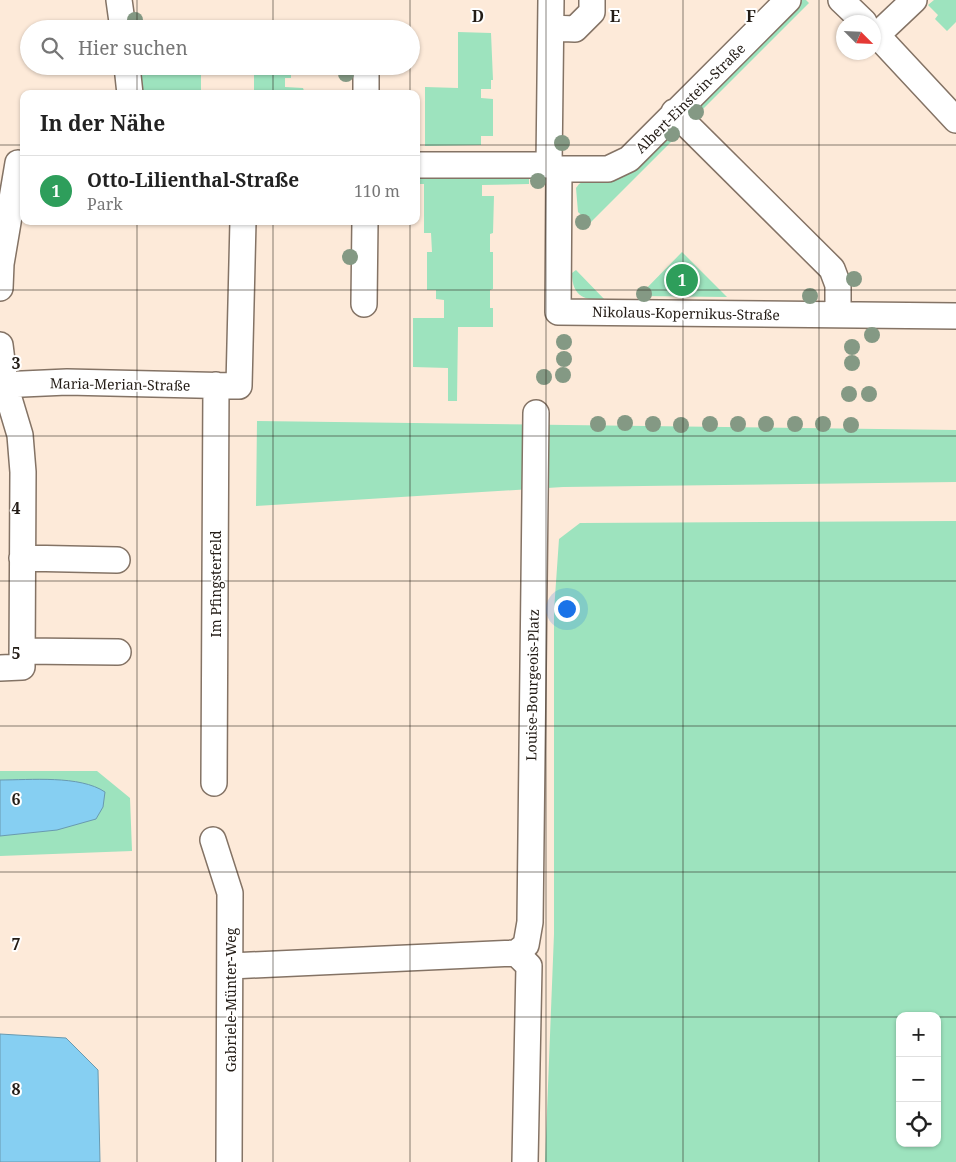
<!DOCTYPE html>
<html lang="de">
<head>
<meta charset="utf-8">
<style>
	body { margin:0; font-family:"Noto Serif",serif; background:#f6f6f6; color:#222 }
	.controls { position:absolute; right:15px; bottom:15px; display:grid; overflow:hidden; border-radius:10px; box-shadow:0 1px 4px #0004 }
	.controls button { width:45px; height:45px; display:grid; place-items:center; padding:0; border:0; border-bottom:1px solid #e0e0e0; background:#fff; color:#222; font:25px sans-serif }
	.compass { position:absolute; left:836px; top:15px; width:45px; height:45px; border-radius:50%; background:#fff; box-shadow:0 1px 4px #0004; rotate:114deg }
	.you { position:absolute; left:566px; top:608px; width:18px; height:18px; margin:-12px; border:4px solid #fff; border-radius:50%; background:#1a73e8; box-shadow:0 0 0 8px #1a73e833 }
	.badge { display:grid; place-items:center; width:32px; height:32px; border-radius:50%; background:#ea580c; color:#fff; font-size:16px; font-weight:700 }
	.pin { position:absolute; translate:-50% -50%; border:2px solid #fff; box-shadow:0 1px 5px #0006 }
	.list { margin:0; padding:0; list-style:none }
	h2 { display:flex; justify-content:space-between; align-items:center; height:65px; margin:0; padding:0 20px; font-size:21px }
	h2 small { font-size:16px; font-weight:400; color:#767676 }
	.list li { display:grid; grid-template-columns:32px 1fr auto; gap:15px; align-items:center; box-sizing:border-box; height:70px; padding:0 20px; border-top:1px solid #e0e0e0 }
	.list b { display:block; font-size:19px; white-space:nowrap }
	.list p { margin:0; font-size:16px; white-space:nowrap; color:#767676 }
	.list em { font-size:16px; font-style:normal; color:#767676 }
	.icon { flex:none; width:28px; height:28px; fill:none; stroke:currentColor; stroke-width:2; stroke-linecap:round; stroke-linejoin:round }
	.map { position:relative; flex:none; width:956px; height:1162px; overflow:hidden }
	.search { position:absolute; background:#fff; box-shadow:0 1px 4px #0004; left:20px; top:20px; width:400px; height:55px; display:flex; align-items:center; gap:12px; box-sizing:border-box; padding:0 18px; border-radius:28px; color:#767676; font-size:19px }
	.panel { position:absolute; background:#fff; box-shadow:0 1px 4px #0004; left:20px; top:90px; width:400px; height:135px; border-radius:10px }
	.map>svg:first-child { display:block }
	.green { fill:#9de3be; fill-rule:evenodd }
	.water { fill:#86cff2; stroke:#699ab0 }
	.lines { fill:none; stroke-linecap:round; stroke-linejoin:round }
	.minor-casing { stroke:#847365; stroke-width:28 }
	.minor { stroke:#fff; stroke-width:25 }
	.tree { fill:#849984 }
	.grid { fill:none; stroke:#241d17; stroke-width:1; stroke-opacity:0.55 }
	.labels { text-anchor:middle; dominant-baseline:central; stroke-width:4; stroke-linejoin:round; paint-order:stroke }
	.street-label { font-size:14px; fill:#241d17; stroke:#fff }
	.grid-label { font-size:16px; text-anchor:middle; font-weight:bold; fill:#241d17; stroke:#fff; stroke-width:4; stroke-linejoin:round; paint-order:stroke }
</style>
</head>
<body>
<div class="map">
<svg width="956" height="1162" viewBox="0 0 956 1162">
	<rect width="100%" height="100%" fill="#fdead9"/>
	<path class="green" d="M798 0H806L809 3 703 109 695 102Z
		M934 0H956V22L947 31 935 19 938 15 928 5Z
		M458 32 491 33 493 80H491V89H481V98L493 99V136H481V145L425 146V87L458 88Z
		M163 66H201V94H138L135 73 146 72 147 80 146 71Z
		M254 66H291V78H285V87L303 88 305 94H254Z
		M664 133 672 141 590 223 578 212 576 188 579 184Z
		M529 170V184L482 185V196H494L493 233 490 234V252H493V289L490 290V308H493V327H458L457 401H448V368L413 367V318H444V300L436 299V290H427V252H432L431 233H424V184H416V176Z
		M682 252 727 297 639 296Z
		M576 270 606 301C586 300 572 298 572 273Z
		M257 421 956 430V482L563 487 256 506Z
		M956 521V1162H545L554 934V611L559 539 580 523ZM900 1016H937V1143H900Z
		M0 771H97L130 798 132 851 0 856Z"/>
	<path class="water" d="M0 780C30 780 80 775 105 792L103 807 96 819 57 830 0 836Z
		M0 1034 66 1038 98 1070 100 1162H0Z"/>
	<g class="lines">
		<g class="minor-casing">
			<path id="minor" d="M119 0 123 29
				M841 0 864 22
				M551 28 575 29 592 12V0
				M874 32 956 120
				M877 35 914 0
				M127 66 130 94
				M366 94V66
				M674 112 832 269 838 285V315
				M416 165H549L559 169H608L629 159 788 0
				M549 165 551 0
				M559 169 558 312 956 316
				M0 288 1 264 18 163
				M364 304 365 221
				M0 345 5 385 20 435 23 472 22 667 0 668
				M0 385 67 382 239 386 243 221
				M22 558 117 560
				M22 651 118 652
				M214 783 216 385
				M213 840 230 893 229 1162
				M516 953 529 966 525 1162
				M231 966 516 953 526 945 530 922 536 413"/>
		</g>
		<use href="#minor" class="minor"/>
	</g>
	<g class="tree">
		<circle cx="135" cy="20" r="8"/>
		<circle cx="346" cy="74" r="8"/>
		<circle cx="696" cy="112" r="8"/>
		<circle cx="672" cy="134" r="8"/>
		<circle cx="562" cy="143" r="8"/>
		<circle cx="538" cy="181" r="8"/>
		<circle cx="583" cy="222" r="8"/>
		<circle cx="350" cy="257" r="8"/>
		<circle cx="854" cy="279" r="8"/>
		<circle cx="644" cy="294" r="8"/>
		<circle cx="810" cy="296" r="8"/>
		<circle cx="872" cy="335" r="8"/>
		<circle cx="564" cy="342" r="8"/>
		<circle cx="852" cy="347" r="8"/>
		<circle cx="564" cy="359" r="8"/>
		<circle cx="852" cy="363" r="8"/>
		<circle cx="563" cy="375" r="8"/>
		<circle cx="544" cy="377" r="8"/>
		<circle cx="849" cy="394" r="8"/>
		<circle cx="869" cy="394" r="8"/>
		<circle cx="625" cy="423" r="8"/>
		<circle cx="598" cy="424" r="8"/>
		<circle cx="653" cy="424" r="8"/>
		<circle cx="710" cy="424" r="8"/>
		<circle cx="738" cy="424" r="8"/>
		<circle cx="766" cy="424" r="8"/>
		<circle cx="795" cy="424" r="8"/>
		<circle cx="823" cy="424" r="8"/>
		<circle cx="681" cy="425" r="8"/>
		<circle cx="851" cy="425" r="8"/>
	</g>
	<path class="grid" d="M137 0V29M273 0V29M410 0V29M546 0V1162M683 0V1162M819 0V1162M137 66V94M273 66V94M410 66V94M0 145H24M416 145H956M137 221V1162M273 221V1162M410 221V1162M0 290H956M0 436H956M0 581H956M0 726H956M0 872H956M0 1017H900M937 1017H956"/>
	<g class="labels">
		<g class="street-label">
			<text transform="translate(690 98) rotate(-45)">Albert-Einstein-Straße</text>
			<text transform="translate(686 313) rotate(1)">Nikolaus-Kopernikus-Straße</text>
			<text transform="translate(120 384) rotate(1)">Maria-Merian-Straße</text>
			<text transform="translate(215 584) rotate(-90)">Im Pfingsterfeld</text>
			<text transform="translate(532 685) rotate(-89)">Louise-Bourgeois-Platz</text>
			<text transform="translate(230 1000) rotate(-90)">Gabriele-Münter-Weg</text>
		</g>
	</g>
	<g class="grid-label">
		<text x="478" y="22">D</text>
		<text x="615" y="22">E</text>
		<text x="751" y="22">F</text>
		<text x="16" y="369">3</text>
		<text x="16" y="514">4</text>
		<text x="16" y="659">5</text>
		<text x="16" y="805">6</text>
		<text x="16" y="950">7</text>
		<text x="16" y="1095">8</text>
	</g>
</svg>
<div class="controls">
<button>+</button>
<button>−</button>
<button><svg class="icon" aria-label="locate" viewBox="0 0 24 24"><circle cx="12" cy="12" r="6"/><path d="M12 2v4M12 18v4M2 12h4M18 12h4"/></svg></button>
</div>
<svg class="compass" viewBox="-18 -18 36 36"><path d="M0-13l5 13h-10z" fill="#e53935"/><path d="M0 13l5-13h-10z" fill="#767676"/></svg>
<div class="you"></div>
<div class="pin badge" style="left:682px;top:280px;background:#2e9e5b">1</div>
<div class="search"><svg class="icon" aria-label="search" viewBox="0 0 24 24"><circle cx="10" cy="10" r="6"/><path d="M15 15l6 6"/></svg>Hier suchen</div>
<section class="panel">
<h2>In der Nähe<small></small></h2>
<ul class="list">
<li><span class="badge" style="background:#2e9e5b">1</span><div><b>Otto-Lilienthal-Straße</b><p>Park</p></div><em>110 m</em></li>
</ul>
</section>
</div>
</body>
</html>
